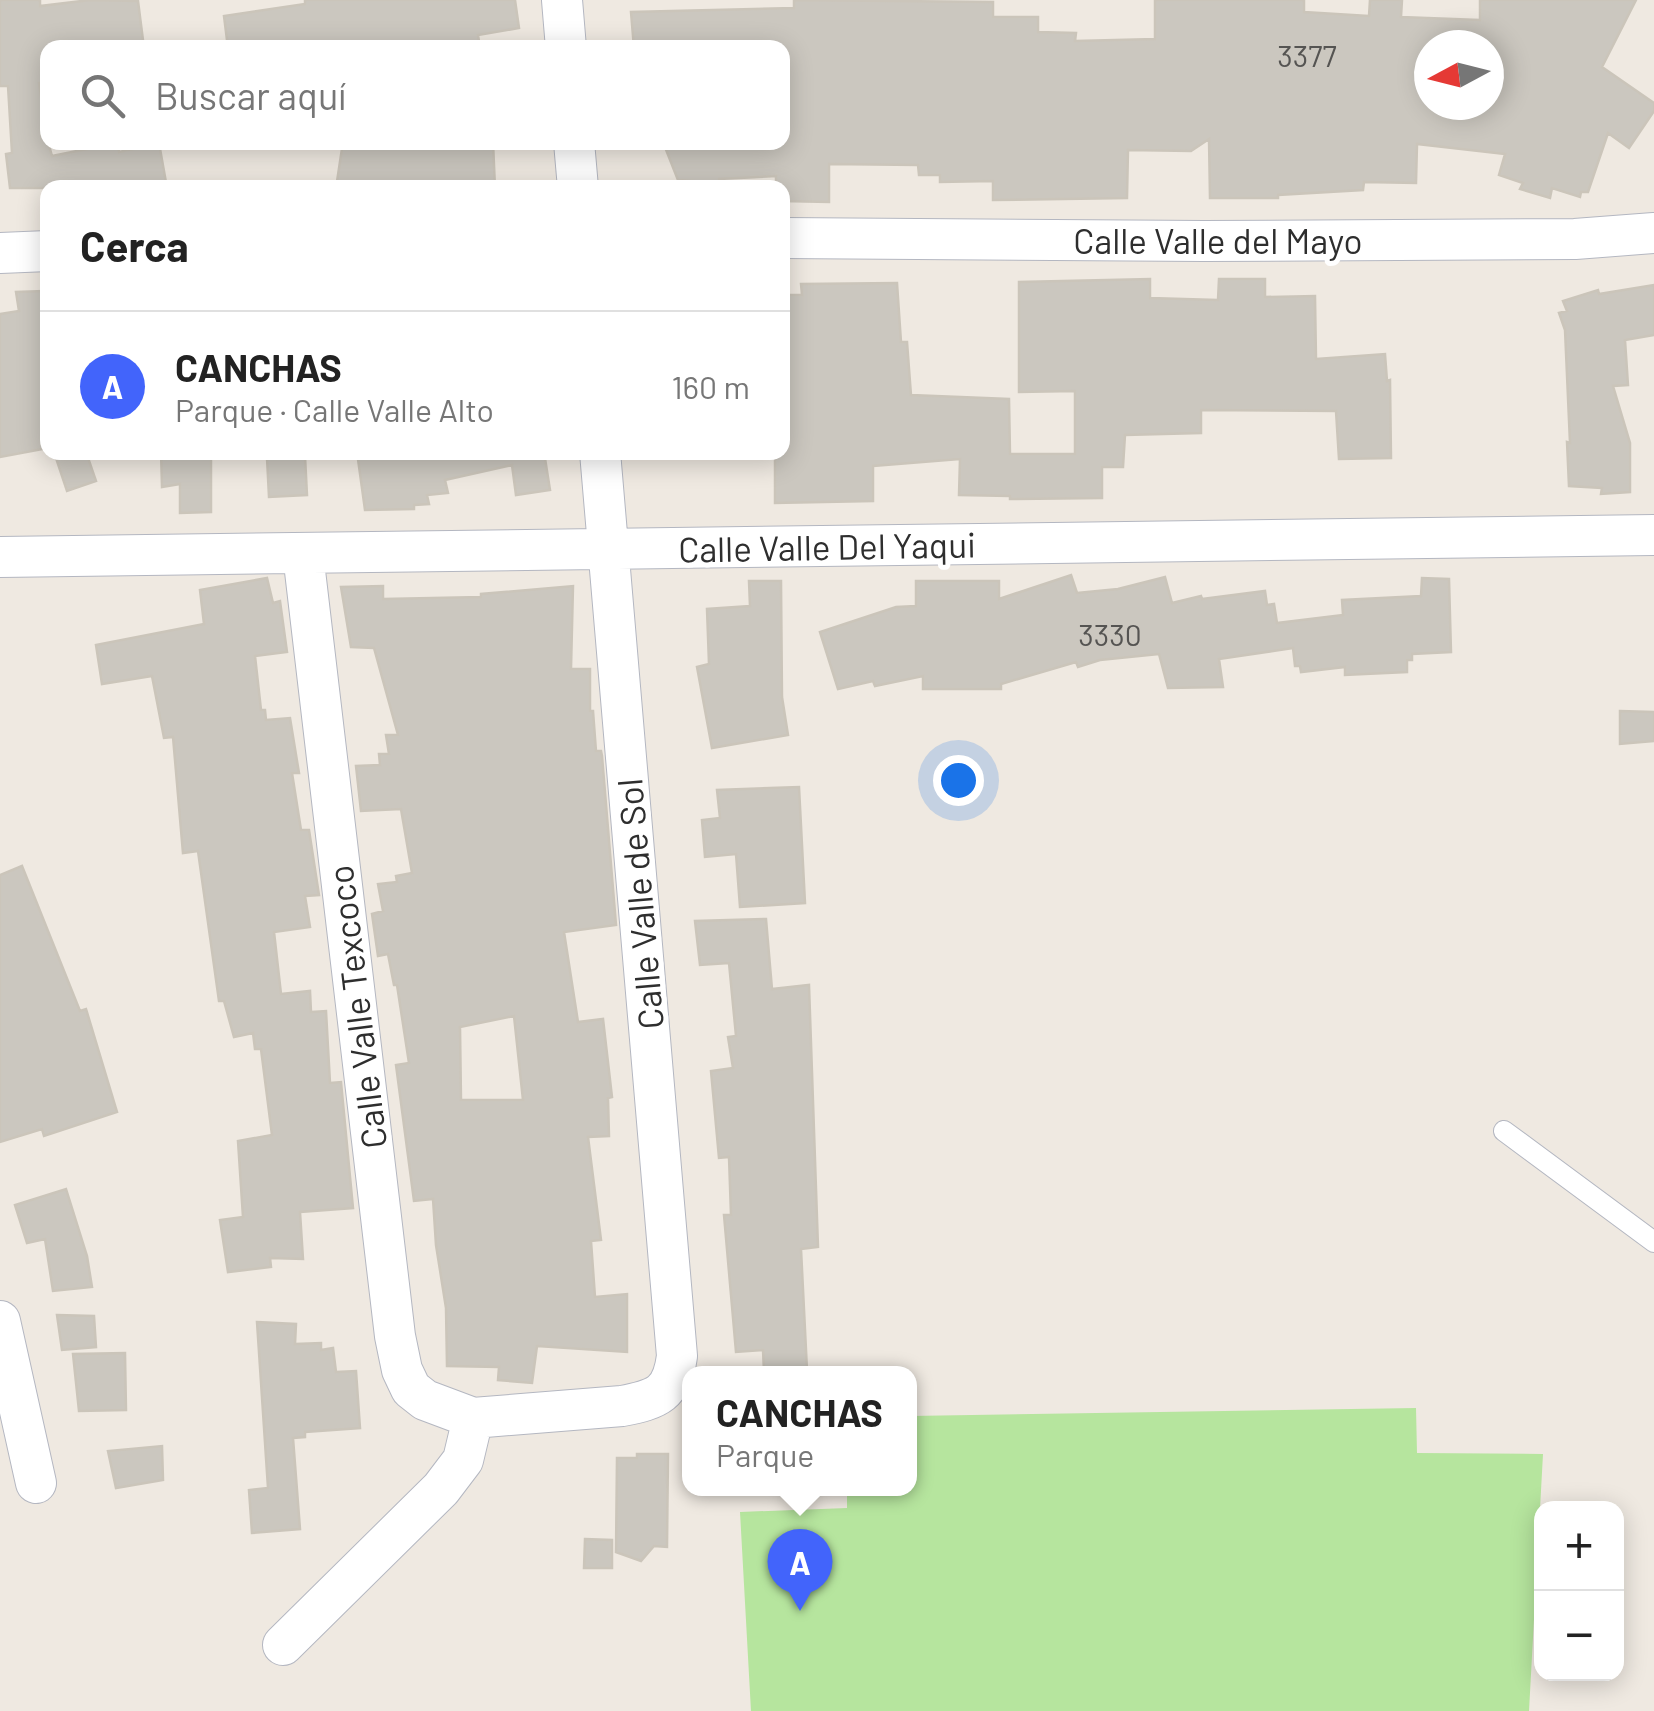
<!DOCTYPE html>
<html lang="es">
<head>
<meta charset="utf-8">
<style>
	body { margin:0; font-family:Barlow,sans-serif; background:#f6f6f6; color:#222 }
	.controls { position:absolute; right:30px; bottom:30px; display:grid; overflow:hidden; border-radius:20px; box-shadow:0 5px 25px #0003 }
	.controls button { width:90px; height:90px; display:grid; place-items:center; padding:0; border:0; border-bottom:2px solid #e0e0e0; background:#fff; color:#222; font:50px sans-serif }
	.compass { position:absolute; left:1414px; top:30px; width:90px; height:90px; border-radius:50%; background:#fff; box-shadow:0 5px 25px #0003; rotate:263deg }
	.you { position:absolute; left:958px; top:780px; width:35px; height:35px; margin:-25px; border:8px solid #fff; border-radius:50%; background:#1a73e8; box-shadow:0 0 0 15px #1a73e833 }
	.badge { display:grid; place-items:center; width:65px; height:65px; border-radius:50%; background:#4264fb; color:#fff; font-size:32px; font-weight:700 }
	.pin { position:absolute; translate:-50% -82px; filter:drop-shadow(0 2px 5px #0008) }
	.pin::after { content:''; position:absolute; top:52px; width:35px; height:30px; background:inherit; clip-path:polygon(0 0,100% 0,50% 100%) }
	.popup { position:absolute; left:682px; top:1366px; width:235px; height:130px; box-sizing:border-box; display:grid; place-content:center; border-radius:20px; background:#fff; filter:drop-shadow(0 2px 8px #0005); font-size:32px; white-space:nowrap; color:#767676 }
	.popup b { font-size:38px; color:#222 }
	.popup::after { content:''; position:absolute; left:50%; top:100%; margin-left:-20px; border:20px solid transparent; border-top-color:#fff }
	.list { margin:0; padding:0; list-style:none }
	h2 { display:flex; justify-content:space-between; align-items:center; height:130px; margin:0; padding:0 40px; font-size:42px }
	h2 small { font-size:32px; font-weight:400; color:#767676 }
	.list li { display:grid; grid-template-columns:65px 1fr auto; gap:30px; align-items:center; box-sizing:border-box; height:150px; padding:0 40px; border-top:2px solid #e0e0e0 }
	.list b { display:block; font-size:38px; white-space:nowrap }
	.list p { margin:0; font-size:32px; white-space:nowrap; color:#767676 }
	.list em { font-size:32px; font-style:normal; color:#767676 }
	.icon { flex:none; width:55px; height:55px; fill:none; stroke:currentColor; stroke-width:2; stroke-linecap:round; stroke-linejoin:round }
	.map { position:relative; flex:none; width:1654px; height:1711px; overflow:hidden }
	.search { position:absolute; background:#fff; box-shadow:0 5px 25px #0003; left:40px; top:40px; width:750px; height:110px; display:flex; align-items:center; gap:25px; box-sizing:border-box; padding:0 35px; border-radius:20px; color:#767676; font-size:38px }
	.panel { position:absolute; background:#fff; box-shadow:0 5px 25px #0003; left:40px; top:180px; width:750px; height:280px; border-radius:20px }
	.map>svg:first-child { display:block }
	.green { fill:#b6e59e }
	.building { fill:#cbc7bf; stroke:#cbc5ba; stroke-width:2.5; fill-rule:evenodd }
	.lines { fill:none; stroke-linecap:round; stroke-linejoin:round }
	.lane-casing { stroke:#b4b7c1; stroke-width:22 }
	.street-casing { stroke:#b4b7c1; stroke-width:42 }
	.lane { stroke:#fff; stroke-width:20 }
	.street { stroke:#fff; stroke-width:40 }
	.labels { text-anchor:middle; dominant-baseline:central; stroke-width:10; stroke-linejoin:round; paint-order:stroke }
	.number-label { font-size:30px; fill:#555452 }
	.street-label { font-size:35px; fill:#2e2e2e; stroke:#fff }
</style>
</head>
<body>
<div class="map">
<svg width="1654" height="1711" viewBox="0 0 1654 1711">
	<rect width="100%" height="100%" fill="#efe9e1"/>
	<path class="green" d="M1416 1408 1417 1453 1543 1454 1529 1711H751L740 1512 847 1508V1489L910 1488V1416Z"/>
	<path class="building" d="M0 0H40V6L90 0 138 1 144 48H48V83H39L48 142 52 156 117 143 119 152 159 143 167 188H10L6 154 12 153 8 86H0Z
		M305 0H515L519 28 478 35 480 48H228L224 16 305 4Z
		M794 0 993 2V17H1038V32L1076 33 1075 41 1155 39V0H1304V12L1369 16 1370 0H1402L1401 17 1480 20V0H1636L1602 67 1654 103V111L1629 148 1608 133 1588 192H1581L1580 197 1552 188 1550 198 1520 189 1523 183 1499 175 1505 154 1417 144 1416 183 1364 182 1363 190 1278 195V198H1210L1209 139 1191 151 1128 150 1127 198 993 200V181L940 182V175H919L918 165 829 164V202L782 201V188H776V176L719 179V183L678 180 663 142H782V48H634L631 12 794 8ZM1429 45H1489V105H1481L1480 110 1429 105Z
		M343 142H493L495 188H336Z
		M1150 279V298L1218 300 1219 279H1265V297L1315 296 1316 359 1385 354 1387 381 1390 380 1391 458 1339 459 1336 411 1201 410V433L1125 435 1123 467H1102V498L1010 499V496L959 495 960 459 873 466V501L775 503V452H782V295H802L801 284 897 283 901 342H907L911 395 1009 399 1010 454H1075V391L1019 392V282Z
		M1654 285V335L1625 340 1628 385 1613 386 1630 443V492L1601 494 1602 488 1569 486 1567 442 1570 443 1565 330 1559 313 1567 311 1563 301 1598 290 1599 294Z
		M44 291 48 307V448L0 457V314L19 311 16 292Z
		M54 452H86L96 481 67 491Z
		M161 452H211V512L180 513V484L162 487Z
		M357 452H544L550 490 516 495 512 465 445 480 448 493 427 495 429 504 414 505V509L365 510Z
		M305 456 307 495 269 497 267 458Z
		M1071 575 1077 593 1118 589 1165 577 1172 603 1201 596 1202 599 1265 591 1267 605 1274 604 1277 623 1343 615 1342 600 1421 596 1422 578 1449 579 1451 652 1412 654V660H1407V672L1345 675V667L1301 672 1300 666H1295L1293 648 1219 659 1223 687 1168 688 1159 654 1100 660 1078 667 1076 662 1001 684V689H923V676L875 686 873 681 838 689 820 632 896 607 916 606V581H999V599Z
		M267 578 273 603 280 601 287 652 255 656 261 710H265L266 720 290 718 299 773H292L301 830H309L319 895 305 896 310 927 274 932 281 994 310 991 311 1012 326 1011 330 1083 341 1082 353 1208 300 1212 303 1259 270 1258 271 1267 228 1272 220 1220 243 1217 238 1141 272 1135 261 1049H255L253 1033 234 1037 224 1001H219L198 851 183 853 173 737 164 738 152 676 102 684 96 645 204 624 200 590Z
		M749 581H781L782 697 788 735 712 748 697 667 709 664 707 609 750 606Z
		M383 586V599L481 597V594L573 586 571 669H590V711H593L596 751H601L602 756 616 925 564 932 578 1022 603 1019 612 1097 608 1098 609 1136 588 1137 601 1240 591 1241 595 1297 627 1294V1352L537 1346 532 1383 498 1380 499 1367 447 1366 446 1308 436 1245 433 1199 414 1201 396 1065 409 1063 397 985H394L388 954 378 956 372 914 383 911 378 884 397 882 396 876 412 873 401 809 361 811 356 766 380 765 379 754H389L386 735H398L374 648 351 647 341 587ZM514 1016 523 1100H461L460 1027Z
		M1620 711 1654 712V741L1620 744Z
		M799 787 805 903 740 907 736 854 705 857 702 820 720 818 717 790Z
		M22 866 80 1011 86 1009 117 1112 44 1136 42 1129 0 1142V875Z
		M766 919 772 989 809 985 818 1247 801 1249 807 1370 764 1372 763 1350 736 1352 724 1215H731L729 1157 719 1158 711 1071 733 1068 728 1037 736 1036 729 963 700 965 695 921Z
		M66 1189 87 1256 92 1287 53 1291 45 1239 27 1243 15 1205Z
		M57 1315 94 1316 96 1347 62 1350Z
		M257 1322 296 1324 295 1344 321 1343V1350L333 1348 336 1372 356 1371 360 1428 305 1432V1437L293 1438 300 1529 252 1533 249 1490 268 1488Z
		M125 1353 126 1410 79 1411 73 1354Z
		M162 1446 163 1480 116 1488 108 1451Z
		M637 1454H668L667 1547 654 1546 641 1561 616 1552 617 1458H637Z
		M585 1539 612 1540V1568H584Z"/>
	<g class="lines">
		<g class="lane-casing">
			<path id="lane" d="M1504 1131 1654 1242"/>
		</g>
		<g class="street-casing">
			<path id="street" d="M562 0 566 48
				M574 142 578 188
				M782 238 1204 241 1575 239 1654 233
				M0 253 48 251
				M303 554 395 1336 402 1370 411 1389 425 1400 473 1418 622 1406C658 1399 672 1394 677 1356L600 452
				M0 557 1654 535
				M0 1321 36 1483
				M283 1645 441 1489 463 1460 473 1418"/>
		</g>
		<use href="#lane" class="lane"/>
		<use href="#street" class="street"/>
	</g>
	<g class="labels">
		<g class="number-label">
			<text x="1307" y="55">3377</text>
			<text x="1110" y="634">3330</text>
		</g>
		<g class="street-label">
			<text x="1218" y="240">Calle Valle del Mayo</text>
			<text transform="translate(827 546) rotate(-1)">Calle Valle Del Yaqui</text>
			<text transform="translate(639 904) rotate(-95)">Calle Valle de Sol</text>
			<text transform="translate(356 1007) rotate(-97)">Calle Valle Texcoco</text>
		</g>
	</g>
</svg>
<div class="controls">
<button>+</button>
<button>−</button>
</div>
<svg class="compass" viewBox="-18 -18 36 36"><path d="M0-13l5 13h-10z" fill="#e53935"/><path d="M0 13l5-13h-10z" fill="#767676"/></svg>
<div class="you"></div>
<div class="pin badge" style="left:800px;top:1611px">A</div>
<div class="popup"><b>CANCHAS</b>Parque</div>
<div class="search"><svg class="icon" aria-label="search" viewBox="0 0 24 24"><circle cx="10" cy="10" r="6"/><path d="M15 15l6 6"/></svg>Buscar aquí</div>
<section class="panel">
<h2>Cerca<small></small></h2>
<ul class="list">
<li><span class="badge">A</span><div><b>CANCHAS</b><p>Parque · Calle Valle Alto</p></div><em>160 m</em></li>
</ul>
</section>
</div>
</body>
</html>
